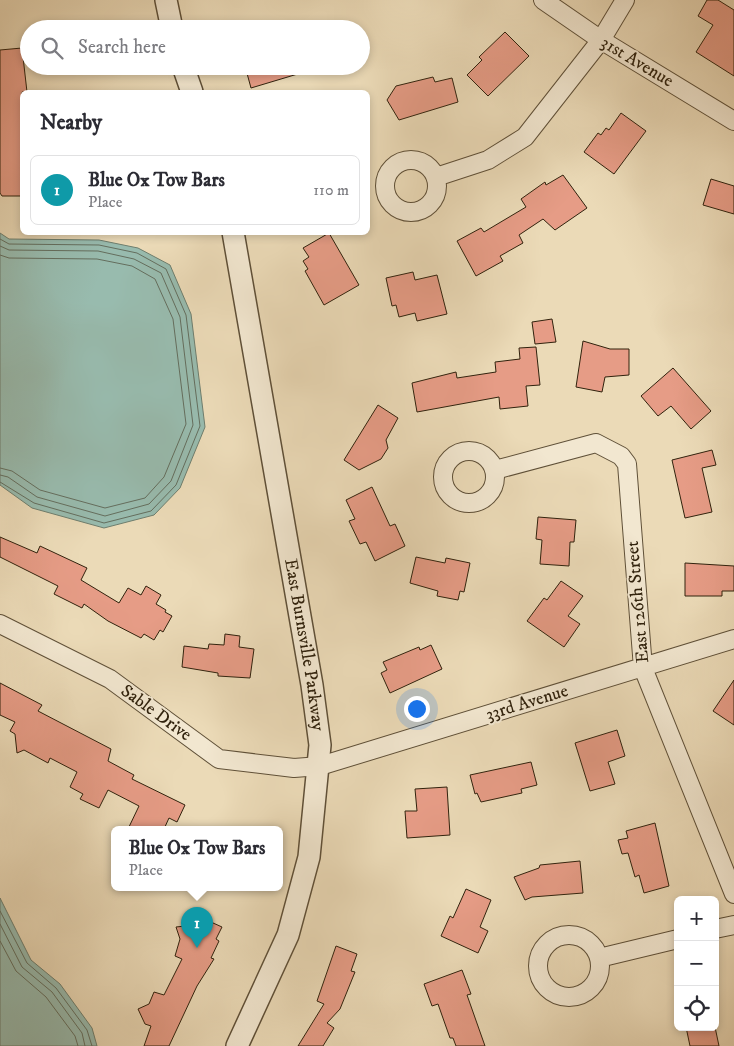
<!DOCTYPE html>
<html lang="en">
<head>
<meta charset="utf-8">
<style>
	body { margin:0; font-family:"IM FELL DW Pica",serif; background:#f7f7f7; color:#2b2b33 }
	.controls { position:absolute; right:15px; bottom:15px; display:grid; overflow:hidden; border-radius:8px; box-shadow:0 2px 8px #0003 }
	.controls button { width:45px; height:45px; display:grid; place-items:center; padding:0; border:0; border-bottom:1px solid #e1e1e2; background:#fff; color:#2b2b33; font:25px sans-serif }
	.you { position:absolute; left:416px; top:708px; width:18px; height:18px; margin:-12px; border:4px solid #fff; border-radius:50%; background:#1a73e8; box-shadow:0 0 0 8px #1a73e833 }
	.badge { display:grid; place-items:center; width:32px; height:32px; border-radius:50%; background:#db2777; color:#fff; font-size:16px; font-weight:700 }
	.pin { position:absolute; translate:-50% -41px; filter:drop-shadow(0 1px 2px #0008) }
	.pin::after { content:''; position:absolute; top:26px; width:18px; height:15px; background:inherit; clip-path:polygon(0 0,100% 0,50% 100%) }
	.popup { position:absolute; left:111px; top:826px; width:172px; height:65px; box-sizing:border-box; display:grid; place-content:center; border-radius:8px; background:#fff; filter:drop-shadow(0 1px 4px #0005); font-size:16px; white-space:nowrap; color:#7c7c81 }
	.popup b { font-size:19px; color:#2b2b33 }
	.popup::after { content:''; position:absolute; left:50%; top:100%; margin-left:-10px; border:10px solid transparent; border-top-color:#fff }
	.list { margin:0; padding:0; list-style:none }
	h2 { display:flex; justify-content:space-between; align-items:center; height:65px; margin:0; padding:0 20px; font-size:21px }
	h2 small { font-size:16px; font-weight:400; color:#7c7c81 }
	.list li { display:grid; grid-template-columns:32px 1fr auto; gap:15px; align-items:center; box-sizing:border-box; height:70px; margin:0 10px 10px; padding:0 10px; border:1px solid #e1e1e2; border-radius:8px }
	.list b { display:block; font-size:19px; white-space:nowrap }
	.list p { margin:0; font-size:16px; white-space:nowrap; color:#7c7c81 }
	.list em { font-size:16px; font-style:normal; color:#7c7c81 }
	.icon { flex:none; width:28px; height:28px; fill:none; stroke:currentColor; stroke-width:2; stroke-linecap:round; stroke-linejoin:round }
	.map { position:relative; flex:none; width:734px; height:1046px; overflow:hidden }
	.search { position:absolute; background:#fff; box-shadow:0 2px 8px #0003; left:20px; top:20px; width:350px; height:55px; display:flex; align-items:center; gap:12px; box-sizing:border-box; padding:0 18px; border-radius:28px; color:#7c7c81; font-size:19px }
	.panel { position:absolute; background:#fff; box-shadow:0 2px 8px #0003; left:20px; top:90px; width:350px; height:145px; border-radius:8px }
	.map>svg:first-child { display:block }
	.water { fill:#98bbae; stroke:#6e7e6e }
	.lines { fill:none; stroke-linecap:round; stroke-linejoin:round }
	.shore { stroke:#646e5e; stroke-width:1 }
	.building { fill:#e69c86; stroke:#30220d }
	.minor-casing { stroke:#5f5038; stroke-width:20 }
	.tertiary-casing { stroke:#5f5038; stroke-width:24 }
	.minor { stroke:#f2e7d0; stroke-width:18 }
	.tertiary { stroke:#f2e7d0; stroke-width:21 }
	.labels { text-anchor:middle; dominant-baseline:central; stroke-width:4; stroke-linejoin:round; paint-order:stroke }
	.street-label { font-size:18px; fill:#30220d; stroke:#f2e7d0 }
</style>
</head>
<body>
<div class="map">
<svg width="734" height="1046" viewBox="0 0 734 1046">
	<rect width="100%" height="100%" fill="#ebdab7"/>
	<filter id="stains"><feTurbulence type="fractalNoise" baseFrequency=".004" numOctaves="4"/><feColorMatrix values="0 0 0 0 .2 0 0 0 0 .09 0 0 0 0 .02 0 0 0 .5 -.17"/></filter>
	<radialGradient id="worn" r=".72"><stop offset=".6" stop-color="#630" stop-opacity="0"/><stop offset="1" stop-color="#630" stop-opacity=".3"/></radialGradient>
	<path class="water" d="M0 233 9 239 99 240 138 248 170 265 191 314 205 427 180 488 154 515 104 528 32 508 0 485Z
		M0 898 31 960 60 984 92 1028 97 1046H0Z"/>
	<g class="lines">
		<path class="shore" d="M0 239 9 244 99 245 137 253 166 269 186 315 200 426 176 485 151 511 104 523 34 503 0 482
			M0 246 9 250 98 251 134 259 161 273 180 317 193 425 171 481 149 504 105 516 37 497 8 477 0 475
			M0 255 9 258 97 259 132 266 155 279 173 319 186 424 164 477 145 498 105 508 40 490 12 471 0 468
			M0 911 27 963 56 988 87 1030 92 1046
			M0 924 22 967 52 992 82 1033 85 1046
			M0 941 16 971 46 997 75 1036 78 1046"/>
	</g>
	<path class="building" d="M707 0H718L734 10V76L696 52 713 25 698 16Z
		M505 32 529 56 488 96 467 75 482 60 479 57Z
		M22 48 27 92H22V196H2L0 193V50Z
		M245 66H310L311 70 251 88Z
		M433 77 435 82 452 78 458 102 399 120 387 100 396 86Z
		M621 113 646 131 614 174 584 152 598 133 601 135 606 128 609 130Z
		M563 175 587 208 555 230 543 219 519 235 523 243 500 256 503 261 476 276 457 241 481 228 484 232 526 207 521 199 545 182 546 185Z
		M711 179 734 186V214L703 205Z
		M329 233 359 285 324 305 305 271 308 269 303 261 309 257 303 248Z
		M413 272 415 280 437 275 447 314 417 321 415 313 399 317 396 305 392 306 386 278Z
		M552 319 556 342 535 344 532 322Z
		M583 341 610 349H629V375L605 377 602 392 576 387Z
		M536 347 540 385 526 386 528 406 500 409 499 397 417 412 412 383 456 372 457 378 496 372 495 362 520 359 519 348Z
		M673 368 711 411 691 429 671 406 658 416 641 396Z
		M378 405 398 418 386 440 388 448 381 459 359 470 344 460Z
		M712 450 716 465 702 468 712 512 685 518 672 460Z
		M372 487 390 526 395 524 405 546 375 561 366 542 360 544 349 521 355 519 346 500Z
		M538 517 576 520 574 542H570L569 566 540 564 542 540 536 539Z
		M0 537 37 553 40 546 87 568 81 580 119 603 128 588 141 595 146 586 161 595 156 604 166 610 165 612 172 616 163 632 160 630 154 640 144 634 141 638 108 621 84 604 82 608 54 594 58 586 0 557Z
		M416 557 445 563 446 558 470 563 464 592 460 591 458 600 437 596 438 591 410 583Z
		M685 563 734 566V591H722V596H685Z
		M561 581 583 596 568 616 580 624 564 647 527 621 544 598 547 600Z
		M225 634 240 636 239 647 254 649 250 678 218 676V673L182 667 184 646 208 649 209 644 224 645Z
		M431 645 442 669 390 693 381 673 387 670 383 662 419 647 420 650Z
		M734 680V725L713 711Z
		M0 683 42 705 38 711 111 749 108 761 134 775 132 779 185 805 177 822 169 818 164 829H128L139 806 108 790 99 808 80 799 83 794 70 787 77 772 50 758 48 763 24 750 17 753 15 734 10 731 15 722 0 715Z
		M617 730 625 756 608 762 615 784 590 791 575 743Z
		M531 762 537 785 521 789 522 793 481 802 477 793 475 794 470 775Z
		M447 787 450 835 407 838 405 811H417L415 789Z
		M655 823 669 886 644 893 639 875 635 877 628 853 622 854 618 840 628 838 626 831Z
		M580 861 583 893 532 897 525 900 514 877 539 868 540 865Z
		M466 889 491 900 480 927 488 931 478 953 441 936 450 916 453 918Z
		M193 914 222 927 216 939 219 941 211 958 214 959 197 986 169 1046H144L151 1026 145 1024 138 1009 149 1004 154 992 164 995 182 959 175 956 180 939 176 927 185 926Z
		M336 946 357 954 351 971 355 972 340 1009 327 1023 334 1028 323 1046H298L324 1004 317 1001Z
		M462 970 471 994 467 995 485 1046H456L453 1038H450L438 1004 432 1006 424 984Z
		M686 1027H715L719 1046H690Z"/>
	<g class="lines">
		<g class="minor-casing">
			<path id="minor" d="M543 0 601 40 734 121
				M385 186a26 26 0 1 1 52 0a26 26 0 1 1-52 0Z
				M436 177 488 160 525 137 601 40 625 0
				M443 477a26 26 0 1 1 52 0a26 26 0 1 1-52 0Z
				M495 470 596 443 621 456 627 464 643 668 734 894
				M0 624 110 679 219 759 294 768 320 766 734 639
				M715 929 734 925
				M538 966a31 31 0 1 1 62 0a31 31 0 1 1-62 0Z
				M599 958 678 939"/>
		</g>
		<g class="tertiary-casing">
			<g id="tertiary">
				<path d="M166 0 172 29"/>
				<path d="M183 66 192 92"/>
				<path id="s1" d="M233 232 312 685 320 745 309 857 288 935 237 1046"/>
			</g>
		</g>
		<use href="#minor" class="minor"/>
		<use href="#tertiary" class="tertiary"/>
	</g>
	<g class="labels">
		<g class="street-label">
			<text transform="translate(637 62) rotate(31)">31st Avenue</text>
			<text transform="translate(638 602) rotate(-95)">East 126th Street</text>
			<text stroke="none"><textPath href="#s1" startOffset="419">East Burnsville Parkway</textPath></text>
			<text transform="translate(527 703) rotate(-17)">33rd Avenue</text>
			<text transform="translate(156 713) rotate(36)">Sable Drive</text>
		</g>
	</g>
	<rect width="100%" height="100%" filter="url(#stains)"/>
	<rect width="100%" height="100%" fill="url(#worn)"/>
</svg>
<div class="controls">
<button>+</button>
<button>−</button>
<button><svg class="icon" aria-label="locate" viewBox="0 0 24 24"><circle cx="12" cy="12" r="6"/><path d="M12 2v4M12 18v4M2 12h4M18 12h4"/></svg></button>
</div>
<div class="you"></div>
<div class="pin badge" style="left:197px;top:948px;background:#0f9aa8">1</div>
<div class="popup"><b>Blue Ox Tow Bars</b>Place</div>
<div class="search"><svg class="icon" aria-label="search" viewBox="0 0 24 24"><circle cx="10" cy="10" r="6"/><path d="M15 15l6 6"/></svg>Search here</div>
<section class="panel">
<h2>Nearby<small></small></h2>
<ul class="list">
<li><span class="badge" style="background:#0f9aa8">1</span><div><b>Blue Ox Tow Bars</b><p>Place</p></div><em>110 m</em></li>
</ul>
</section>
</div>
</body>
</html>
